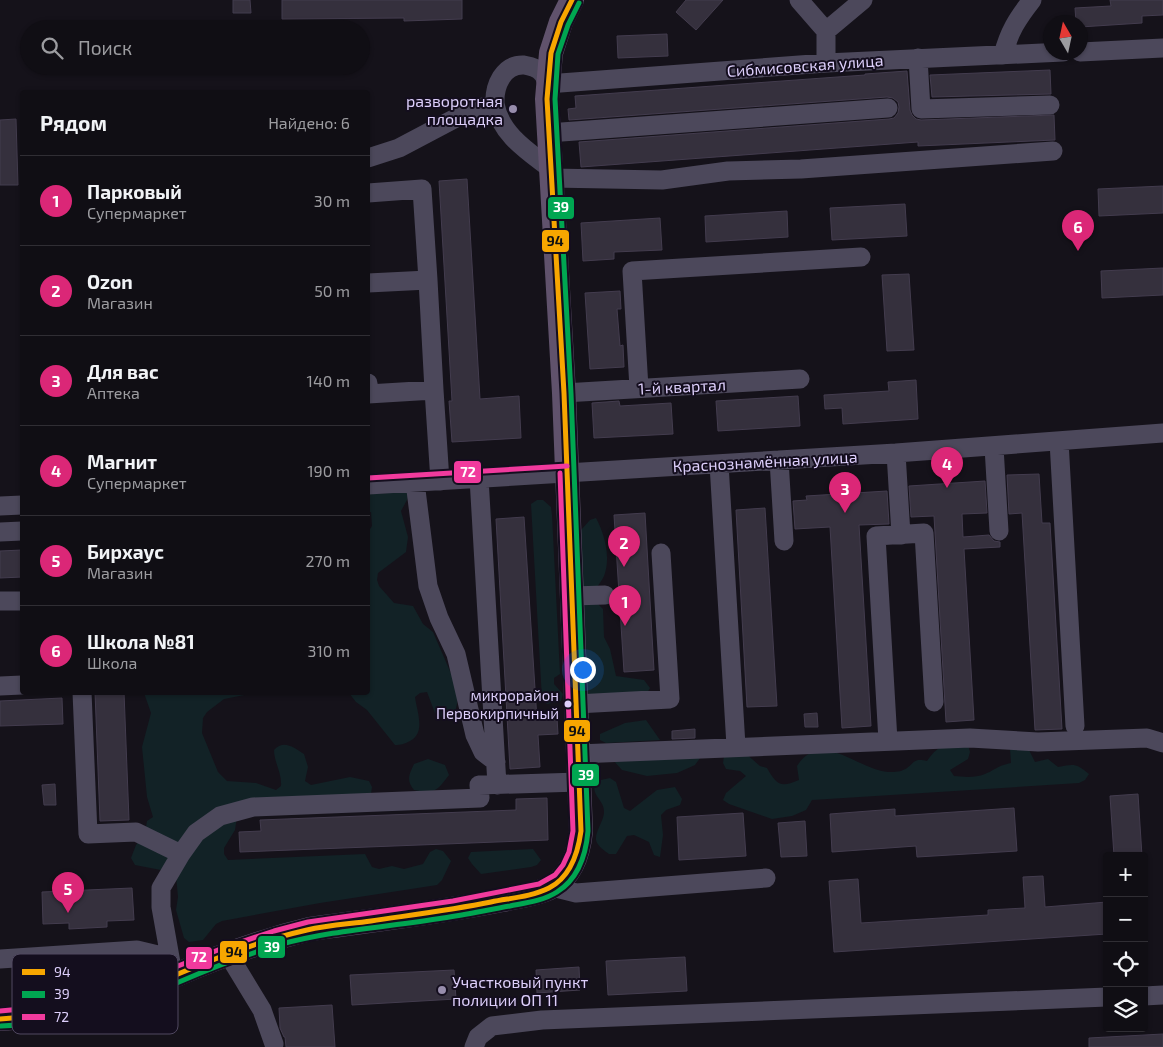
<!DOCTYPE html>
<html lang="ru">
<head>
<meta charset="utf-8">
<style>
	body { margin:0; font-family:"Exo 2",sans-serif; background:#1e1c22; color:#f1f3f6 }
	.controls { position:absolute; right:15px; bottom:15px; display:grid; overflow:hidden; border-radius:5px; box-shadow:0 1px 4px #0004 }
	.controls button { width:45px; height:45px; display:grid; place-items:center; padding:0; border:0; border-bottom:1px solid #302e34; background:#100e14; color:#f1f3f6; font:25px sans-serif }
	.compass { position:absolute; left:1043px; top:15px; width:45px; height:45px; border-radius:50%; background:#100e14; box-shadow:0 1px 4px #0004; rotate:351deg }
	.you { position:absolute; left:582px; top:669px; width:18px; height:18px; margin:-12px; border:4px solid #fff; border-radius:50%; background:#1a73e8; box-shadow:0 0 0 8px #1a73e833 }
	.badge { display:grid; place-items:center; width:32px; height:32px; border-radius:50%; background:#db2777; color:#fff; font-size:16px; font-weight:700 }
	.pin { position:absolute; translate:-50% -41px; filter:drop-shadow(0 1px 2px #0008) }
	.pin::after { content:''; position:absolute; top:26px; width:18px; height:15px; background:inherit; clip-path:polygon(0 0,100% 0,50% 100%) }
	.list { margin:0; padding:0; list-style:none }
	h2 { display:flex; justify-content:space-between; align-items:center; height:65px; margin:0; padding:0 20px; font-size:21px }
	h2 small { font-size:16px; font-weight:400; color:#9c9ca0 }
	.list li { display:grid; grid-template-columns:32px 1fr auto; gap:15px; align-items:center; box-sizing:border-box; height:90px; padding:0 20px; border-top:1px solid #302e34 }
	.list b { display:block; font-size:19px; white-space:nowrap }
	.list p { margin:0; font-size:16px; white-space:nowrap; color:#9c9ca0 }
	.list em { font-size:16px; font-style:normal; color:#9c9ca0 }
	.icon { flex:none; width:28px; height:28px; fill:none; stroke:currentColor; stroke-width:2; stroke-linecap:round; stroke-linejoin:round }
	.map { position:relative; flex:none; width:1163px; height:1047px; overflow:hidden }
	.search { position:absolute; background:#100e14; box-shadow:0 1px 4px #0004; left:20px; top:20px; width:350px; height:55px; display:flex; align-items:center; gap:12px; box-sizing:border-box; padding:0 18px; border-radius:28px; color:#9c9ca0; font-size:19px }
	.panel { position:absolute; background:#100e14; box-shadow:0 1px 4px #0004; left:20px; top:90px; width:350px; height:605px; border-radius:5px }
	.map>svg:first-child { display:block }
	.green { fill:#122226 }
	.building { fill:#35303d; stroke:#433c4e }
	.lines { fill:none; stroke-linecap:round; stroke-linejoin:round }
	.minor { stroke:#4c485b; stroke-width:19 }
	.major { stroke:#60526c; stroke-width:24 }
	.bus-1-casing { stroke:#140e1e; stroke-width:9 }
	.bus-2-casing { stroke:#140e1e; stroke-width:9 }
	.bus-3-casing { stroke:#140e1e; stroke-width:9 }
	.bus-1 { stroke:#f7a600; stroke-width:5 }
	.bus-2 { stroke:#00a651; stroke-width:5 }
	.bus-3 { stroke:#f13a9d; stroke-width:5 }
	.poi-dot { fill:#978dac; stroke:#140e1e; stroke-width:2 }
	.bus-dot { fill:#ddcffb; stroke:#140e1e; stroke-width:2 }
	.labels { text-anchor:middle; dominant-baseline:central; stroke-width:4; stroke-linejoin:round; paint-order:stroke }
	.bus-label { font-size:15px; fill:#ddcffb; stroke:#140e1e; text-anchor:end }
	.street-label { font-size:16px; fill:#ddcffb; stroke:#140e1e }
	.poi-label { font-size:16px; fill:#ddcffb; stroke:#140e1e; text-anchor:end }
	.key { fill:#140e1e; stroke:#504860; stroke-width:1 }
	.key-label { font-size:14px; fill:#ddcffb }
	.line-badge { stroke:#140e1e; stroke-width:2 }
	.badge-label { font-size:14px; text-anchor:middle; font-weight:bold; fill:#fff }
	.pale-badge-label { font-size:14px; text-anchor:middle; font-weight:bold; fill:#111 }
</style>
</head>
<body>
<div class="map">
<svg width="1163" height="1047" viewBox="0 0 1163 1047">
	<rect width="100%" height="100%" fill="#15121a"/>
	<path class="green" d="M409 492 408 498 401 511 408 537 406 552 378 573 377 580 379 586 394 603 413 606 423 624 433 632 456 685 458 699 455 713 441 717 435 713 427 692 420 693 415 697C417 712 426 733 410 741 404 744 401 745 395 745L367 710 356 702 349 693 368 692V532L372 526 371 512H368V494Z
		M537 500H543L551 507 552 515 560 674 554 678V684L563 694 561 701 547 704 542 699 531 504Z
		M596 518C605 535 611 558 604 576 602 581 598 585 595 590L583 591 581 530 590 520Z
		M583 603 598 604 603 609 604 637 610 649 616 676 644 680 650 688 646 695 587 694Z
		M260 692 224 699 207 712 203 718 202 733 218 772 227 781 256 783 276 790 281 786C282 773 274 762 274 750 284 739 294 748 304 754L308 767 305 781 311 785 350 777 369 781 372 787 371 794 238 810 235 830 224 848V854L228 860 365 854 372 867 379 869 392 866 404 869 423 864 430 852 436 849 443 851 451 861 442 880 437 885 320 903 222 921 216 924 203 940 189 942 184 938 176 910 178 897 176 876 171 872 135 865 131 858 136 845 145 834 147 821 153 817 147 797 142 747 151 713 144 693Z
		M646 720 660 740 606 743 600 740V734L625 723Z
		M968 745 970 752 968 759 950 770 954 776C964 777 975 778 985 774 997 769 997 766 1011 763L1010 748 1029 750 1035 762 1048 759 1058 767C1074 764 1076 763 1089 774L1085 780 1079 783 812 800 806 810 792 816 772 819 729 804 723 800 726 793 746 776 740 771 726 769 723 763 724 756 745 753 760 766 767 768C777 785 780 788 799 780L797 766C821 728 858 770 888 772 892 772 900 772 903 770 914 766 911 757 927 761 940 742 946 746 968 745Z
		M703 754 695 765 677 773 647 776 622 770 612 759Z
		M428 759 445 765 449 775C437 791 435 794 414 790 406 780 409 775 414 764Z
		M610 778 616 782 624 808 630 811 657 790 675 787 682 799 680 805 666 810 661 815 663 835 660 857 654 855 649 842 634 835 627 836 616 854H609C605 851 597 846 596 840 595 832 603 822 604 813 605 799 589 796 596 781Z
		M533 849 541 860 537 865 531 867 481 874 472 864 468 858 471 852Z"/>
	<path class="building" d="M233 0H250L251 13H233Z
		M282 0H462V19L404 21V18L282 19Z
		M686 0H723L696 30 676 12Z
		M1110 0H1163V15L1142 16V23L1080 27V22H1076L1075 8 1111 6Z
		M667 34 668 56 618 58 617 36Z
		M1050 70 1051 94 932 97 930 75Z
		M907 71 910 110 912 115 916 119 921 120 1054 115 1055 140 918 146V142L581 167 579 142 889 119 894 118 898 113 899 107 898 102 893 98 887 97 569 120 568 109 576 108 575 96 865 75V74Z
		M16 119 18 185H0V120Z
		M467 179 480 399 519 396 521 438 452 442 449 401H452L439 181Z
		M1163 186V213L1099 216 1098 189Z
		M905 204 907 236 832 240 830 208Z
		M787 211 788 237 706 242 705 216Z
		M660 218 662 250 614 252V259L583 261 581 223Z
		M1163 268V295L1102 298 1101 271Z
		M909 274 914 350 887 351 882 275Z
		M620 291 621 309H617L620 346 623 345 624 367 590 369 585 293Z
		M916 380 918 419 843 424 842 408 825 409 824 395 889 391 888 382Z
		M798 396 800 426 718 431 716 401Z
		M619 401 620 406 671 403 673 434 594 438 592 403Z
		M1039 474 1042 523H1050L1062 729 1035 730 1022 513 1009 514 1007 475Z
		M985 481 987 513 962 514 963 537 989 535 994 541 1000 542V547L964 549 974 720 946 722 934 516 911 517 909 486Z
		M887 491 889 524 859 525 871 726 842 728 830 527 795 529 793 501 807 500 806 496Z
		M765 508 777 706 747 707 736 510Z
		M645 513 654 670 624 672 614 515Z
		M524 517 537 720 557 718 558 734 538 735 540 767 510 769 496 519Z
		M22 550V577L0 578V551Z
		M95 692H124L129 820 100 821Z
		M62 698 63 724 0 726V701Z
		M817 713 818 727H805L804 714Z
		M695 729V738L672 739V731Z
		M55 784 56 805H44L42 785Z
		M1138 794 1142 856H1114L1110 796Z
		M547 798 548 840 240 852 239 832 261 831 260 820 516 810V799Z
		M1014 808 1017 851 917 857 916 846 832 852 830 814 895 809V816Z
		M743 813 746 856 679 860 677 817Z
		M805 821 807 856 781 857 778 823Z
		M1043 876 1045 907 1107 902V934L834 952 829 881 858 879 861 923 988 915V910L1025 908 1023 877Z
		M132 888 134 920 107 921V927L69 929V923L43 924 42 892Z
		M685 957 687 991 608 995 606 961Z
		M579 967 580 990 537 993 536 970Z
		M454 970 456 999 352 1005 350 975Z
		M332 1005 335 1047H286L285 1037H284L280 1028 279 1008Z
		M1163 1034V1047H1089V1038Z"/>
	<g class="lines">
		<path class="minor" d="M799 0 826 31
			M1080 52 1163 48
			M1003 55C1009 32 1017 19 1032 0
			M918 58 921 109 1050 105
			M826 63V31L863 0
			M495 104C494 86 503 64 524 65 530 66 538 68 542 73 545 76 546 81 547 84L826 63 1063 52
			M548 133 888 108
			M368 158 399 148 471 110 495 104C500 134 529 152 551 169
			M551 178 662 180 728 171 801 169 1053 151
			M368 193 422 189 428 280 368 283
			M428 280 434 390
			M368 383V394L434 390 440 481
			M639 388 632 271 861 257
			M564 393 800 379
			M1059 441 1075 726
			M994 447 999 531
			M896 453 901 535
			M779 460 784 541
			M719 464 736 746
			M479 478 497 785
			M415 482 428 586 439 618 456 654 475 735 483 752 496 762
			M368 485 896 453 1163 433
			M0 506 22 505
			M0 532 22 531
			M572 596 605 595
			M0 601H22
			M0 686 22 685
			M82 692 88 834 136 832 181 854
			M576 704 670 699 661 553
			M888 741 876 536 924 533 934 702
			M578 754 970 738 1038 742 1147 738 1163 743
			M552 887 576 893 766 878
			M228 954 262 1010 274 1044
			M0 959 137 950 158 955 171 963
			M175 975 171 963 161 907V888L181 854 196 833 220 816 253 807 480 798 479 785 579 782
			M1144 996 1163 995
			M474 1047 478 1037 492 1026 542 1020 1107 997"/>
		<path class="major" d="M0 1019C43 1016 87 1012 128 997 144 991 160 982 176 975 220 956 264 940 310 929 374 920 438 913 502 900 516 897 540 894 553 886 572 874 579 852 581 831L564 393 547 99 551 53 561 22 572 0"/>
		<g class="bus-1-casing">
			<path id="bus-1" d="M0 1019C38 1016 76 1013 112 1002 135 995 156 984 178 974 220 956 263 940 307 930 328 925 350 924 371 921 411 915 451 910 491 902 510 898 531 897 549 888 571 877 578 853 581 831L564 393 547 99 551 53 561 22 572 0"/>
		</g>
		<g class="bus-2-casing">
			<path id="bus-2" d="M1 1026C39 1024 79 1020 116 1009 138 1002 158 991 179 982 211 968 245 955 278 945 332 930 388 927 443 918 465 915 487 910 510 906 525 903 543 901 557 892 578 879 586 854 588 831L571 393 555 99 558 54 568 25 579 3"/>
		</g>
		<g class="bus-3-casing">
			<path id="bus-3" d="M368 478 567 466
				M0 1011 64 1005 110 995 131 988 173 968 223 948 274 931 308 922 453 901 539 884 555 875 563 865 569 852 573 831 560 473"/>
		</g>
		<use href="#bus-1" class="bus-1"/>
		<use href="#bus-2" class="bus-2"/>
		<use href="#bus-3" class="bus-3"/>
	</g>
	<g class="poi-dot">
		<circle cx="513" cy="109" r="5"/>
		<circle cx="442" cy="990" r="5"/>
	</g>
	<circle class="bus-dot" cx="568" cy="704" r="4.5"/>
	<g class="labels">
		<g class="bus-label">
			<text x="559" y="695">микрорайон<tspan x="559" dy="18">Первокирпичный</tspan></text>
		</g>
		<g class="street-label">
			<text transform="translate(805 65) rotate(-4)">Сибмисовская улица</text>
			<text transform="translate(682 386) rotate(-3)">1-й квартал</text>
			<text transform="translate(765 461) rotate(-3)">Краснознамённая улица</text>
		</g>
		<g class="poi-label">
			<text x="503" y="100">разворотная<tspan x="503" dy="18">площадка</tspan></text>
			<text x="452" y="981" text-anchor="start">Участковый пункт<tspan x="452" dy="18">полиции ОП 11</tspan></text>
		</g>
	</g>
	<rect x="12" y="954" width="166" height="80" rx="8" class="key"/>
	<rect x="22" y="969" width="23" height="6" fill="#f7a600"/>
	<rect x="22" y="991" width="23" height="7" fill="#00a651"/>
	<rect x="22" y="1014" width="23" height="6" fill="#f13a9d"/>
	<g class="key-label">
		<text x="54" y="977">94</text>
		<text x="54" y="999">39</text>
		<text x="54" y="1022">72</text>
	</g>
	<g class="line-badge">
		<rect x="547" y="196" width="28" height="24" rx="5" fill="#00a651"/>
		<rect x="541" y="229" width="29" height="24" rx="5" fill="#f7a600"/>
		<rect x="453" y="460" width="29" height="24" rx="5" fill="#f13a9d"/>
		<rect x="563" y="719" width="28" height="24" rx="5" fill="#f7a600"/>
		<rect x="571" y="763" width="29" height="24" rx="5" fill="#00a651"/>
		<rect x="257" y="935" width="29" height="24" rx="5" fill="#00a651"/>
		<rect x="219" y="940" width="29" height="24" rx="5" fill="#f7a600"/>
		<rect x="185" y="946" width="28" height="24" rx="5" fill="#f13a9d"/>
	</g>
	<g class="badge-label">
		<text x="561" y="212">39</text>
		<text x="468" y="477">72</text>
		<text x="586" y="780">39</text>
		<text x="272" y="952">39</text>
		<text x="199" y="962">72</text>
	</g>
	<g class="pale-badge-label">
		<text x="555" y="246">94</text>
		<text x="577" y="736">94</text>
		<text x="234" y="957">94</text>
	</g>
</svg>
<div class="controls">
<button>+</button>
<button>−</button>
<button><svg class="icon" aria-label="locate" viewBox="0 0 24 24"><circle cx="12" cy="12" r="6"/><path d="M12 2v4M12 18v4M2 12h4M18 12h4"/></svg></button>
<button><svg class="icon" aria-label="layers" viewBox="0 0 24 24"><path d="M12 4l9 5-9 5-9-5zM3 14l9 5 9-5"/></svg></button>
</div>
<svg class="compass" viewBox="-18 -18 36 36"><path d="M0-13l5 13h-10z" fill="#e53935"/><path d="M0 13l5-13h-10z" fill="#9c9ca0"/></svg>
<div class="you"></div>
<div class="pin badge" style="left:625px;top:626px">1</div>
<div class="pin badge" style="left:624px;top:567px">2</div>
<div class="pin badge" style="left:845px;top:513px">3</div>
<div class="pin badge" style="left:947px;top:488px">4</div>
<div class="pin badge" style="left:68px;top:913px">5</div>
<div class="pin badge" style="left:1078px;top:251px">6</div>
<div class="search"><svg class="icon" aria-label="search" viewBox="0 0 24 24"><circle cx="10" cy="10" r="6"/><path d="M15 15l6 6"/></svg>Поиск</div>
<section class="panel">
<h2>Рядом<small>Найдено: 6</small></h2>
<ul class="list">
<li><span class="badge">1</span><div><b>Парковый</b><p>Супермаркет</p></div><em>30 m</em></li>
<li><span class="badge">2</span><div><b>Ozon</b><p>Магазин</p></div><em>50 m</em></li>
<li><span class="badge">3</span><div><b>Для вас</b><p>Аптека</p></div><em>140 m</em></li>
<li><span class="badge">4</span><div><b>Магнит</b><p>Супермаркет</p></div><em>190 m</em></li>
<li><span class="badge">5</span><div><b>Бирхаус</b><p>Магазин</p></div><em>270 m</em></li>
<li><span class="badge">6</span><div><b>Школа №81</b><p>Школа</p></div><em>310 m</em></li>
</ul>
</section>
</div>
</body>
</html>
